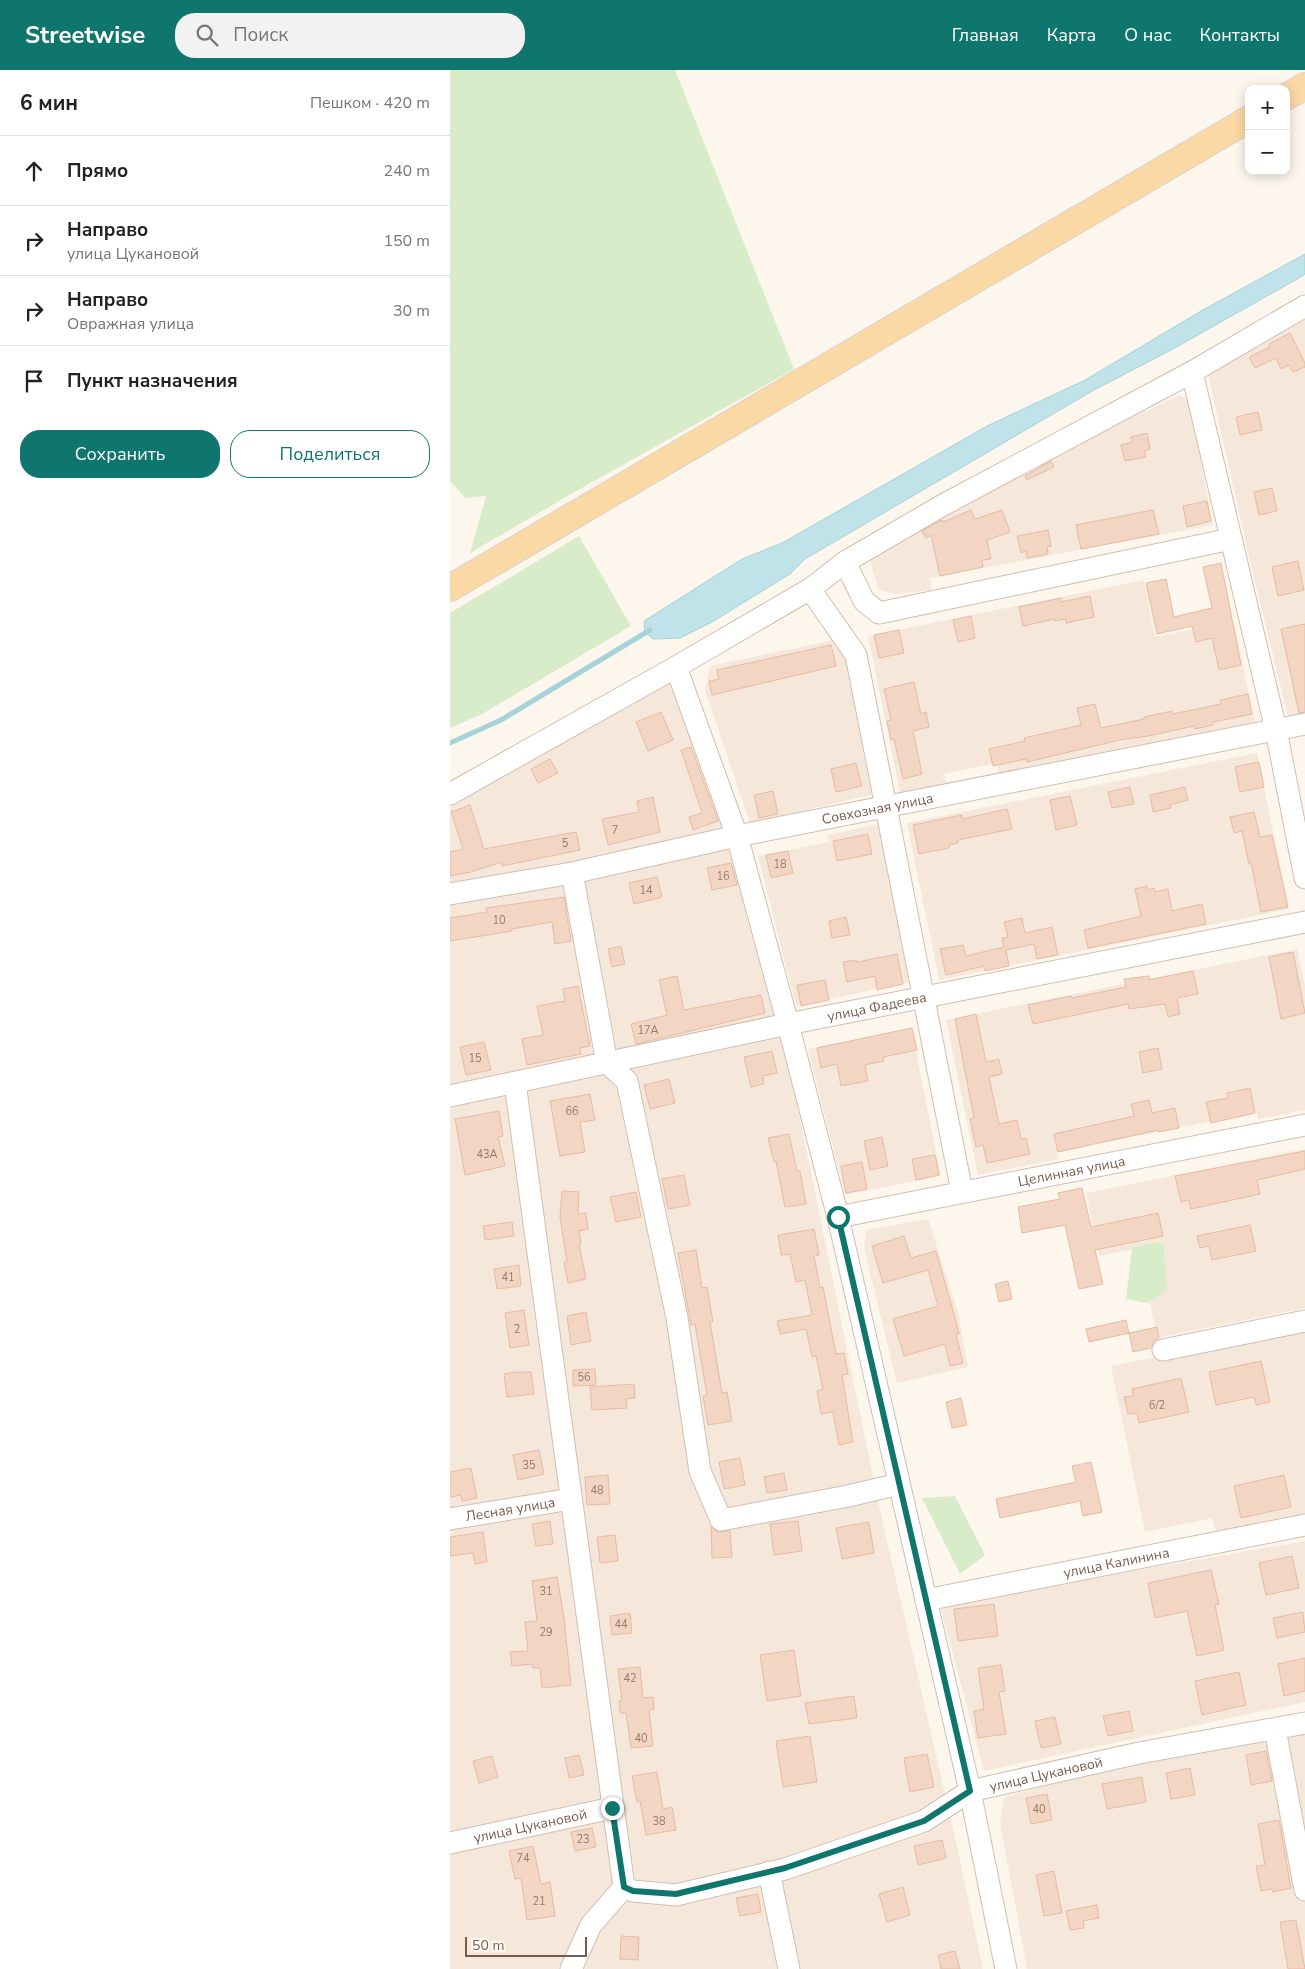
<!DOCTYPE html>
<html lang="ru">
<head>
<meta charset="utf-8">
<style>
	body { margin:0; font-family:"Nunito Sans",sans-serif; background:#f2f2f2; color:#222 }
	.controls { position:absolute; right:15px; top:15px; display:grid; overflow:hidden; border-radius:10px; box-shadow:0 2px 12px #0003 }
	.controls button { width:45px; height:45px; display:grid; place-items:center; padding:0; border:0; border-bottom:1px solid #e0e0e0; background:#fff; color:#222; font:25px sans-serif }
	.scale { position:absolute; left:15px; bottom:12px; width:122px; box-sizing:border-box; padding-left:5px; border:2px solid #7a5c4d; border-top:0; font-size:14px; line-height:18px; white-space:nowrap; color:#7a5c4d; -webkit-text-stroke:4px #fffaf3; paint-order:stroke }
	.stop { position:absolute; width:15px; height:15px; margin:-11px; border:4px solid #0f766e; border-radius:50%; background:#fff }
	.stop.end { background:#0f766e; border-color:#fff; box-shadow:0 1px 5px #0008 }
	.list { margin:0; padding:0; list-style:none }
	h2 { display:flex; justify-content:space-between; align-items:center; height:65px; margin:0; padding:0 20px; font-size:21px }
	h2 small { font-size:16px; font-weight:400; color:#767676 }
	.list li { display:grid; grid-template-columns:32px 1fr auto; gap:15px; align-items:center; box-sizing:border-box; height:70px; padding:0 20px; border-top:1px solid #e0e0e0 }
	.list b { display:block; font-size:19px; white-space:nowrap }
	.list p { margin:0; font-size:16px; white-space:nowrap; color:#767676 }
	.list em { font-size:16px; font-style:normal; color:#767676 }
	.actions { display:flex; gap:10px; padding:15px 20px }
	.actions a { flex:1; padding:11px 0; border:1px solid #0f766e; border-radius:20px; text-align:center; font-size:18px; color:#0f766e }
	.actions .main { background:#0f766e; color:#fff }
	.icon { flex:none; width:28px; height:28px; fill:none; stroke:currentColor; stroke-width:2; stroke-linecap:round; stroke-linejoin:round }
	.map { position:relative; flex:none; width:855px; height:1899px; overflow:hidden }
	header { display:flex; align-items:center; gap:30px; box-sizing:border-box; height:70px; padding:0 25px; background:#0f766e; color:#fff }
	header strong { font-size:24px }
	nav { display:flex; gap:28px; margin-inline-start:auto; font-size:18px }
	.search { width:350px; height:45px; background:#f2f2f2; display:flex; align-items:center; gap:12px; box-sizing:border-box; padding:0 18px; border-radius:20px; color:#767676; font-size:19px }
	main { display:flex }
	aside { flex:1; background:#fff }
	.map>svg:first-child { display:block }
	.residential { fill:#f5e8da }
	.green { fill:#d8ecc9 }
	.water { fill:#bfe3e8; stroke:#a5d3da }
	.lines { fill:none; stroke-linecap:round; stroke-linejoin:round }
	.stream { stroke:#a5d3da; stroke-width:5 }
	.building { fill:#f3d5c3; stroke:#e6bba3 }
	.minor-casing { stroke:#d1beb0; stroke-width:23 }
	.major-casing { stroke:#dad1cd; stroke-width:28 }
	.minor { stroke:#fff; stroke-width:21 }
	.major { stroke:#fbd9a5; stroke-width:26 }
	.route { stroke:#0f766e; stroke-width:6 }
	.labels { text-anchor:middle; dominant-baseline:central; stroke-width:4.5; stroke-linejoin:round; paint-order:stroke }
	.number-label { font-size:11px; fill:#987a6a }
	.street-label { font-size:14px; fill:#7a5c4d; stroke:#fffaf3 }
</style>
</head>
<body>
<header>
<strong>Streetwise</strong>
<div class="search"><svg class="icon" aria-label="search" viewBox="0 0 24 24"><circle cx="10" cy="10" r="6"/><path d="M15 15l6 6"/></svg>Поиск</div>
<nav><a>Главная</a><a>Карта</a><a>О нас</a><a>Контакты</a></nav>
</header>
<main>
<aside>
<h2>6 мин<small>Пешком · 420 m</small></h2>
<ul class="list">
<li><svg class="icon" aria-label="ahead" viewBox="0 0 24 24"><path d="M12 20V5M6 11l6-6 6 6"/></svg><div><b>Прямо</b></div><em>240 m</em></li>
<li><svg class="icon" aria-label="right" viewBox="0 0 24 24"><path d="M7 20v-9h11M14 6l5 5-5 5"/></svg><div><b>Направо</b><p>улица Цукановой</p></div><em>150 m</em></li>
<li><svg class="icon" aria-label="right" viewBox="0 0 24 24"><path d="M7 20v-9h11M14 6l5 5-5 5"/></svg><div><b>Направо</b><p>Овражная улица</p></div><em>30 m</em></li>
<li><svg class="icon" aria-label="arrive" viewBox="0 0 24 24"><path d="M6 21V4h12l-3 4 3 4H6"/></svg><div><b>Пункт назначения</b></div></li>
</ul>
<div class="actions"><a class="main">Сохранить</a><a>Поделиться</a></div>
</aside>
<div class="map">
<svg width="855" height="1899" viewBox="0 0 855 1899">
	<rect width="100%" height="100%" fill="#fdf6ec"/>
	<path class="residential" d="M855 249V643L838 646 799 487 758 304Z
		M730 325 739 331 763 455 480 508 482 520 445 524 429 520 420 492 427 478 569 400Z
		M694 510 705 567 784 552 805 653 550 705 547 693 494 704 496 713 450 722 418 566Z
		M389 569 399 590 424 724 300 753 255 620 260 596Z
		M216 611 225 612 270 733 334 969 427 1427 508 1781 533 1899H0V736L23 724Z
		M807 683 839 839 489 910 457 753Z
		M429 754 461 912 346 936 308 786 379 772 378 765Z
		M847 879 855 916V1040L808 1049 807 1042 607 1082 608 1089 528 1105 496 950Z
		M461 958 491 1106 395 1125 358 979Z
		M855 1079V1238L707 1268 689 1178 649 1186 636 1123Z
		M478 1149 508 1242 518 1297 447 1313 414 1178 416 1160Z
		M855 1257V1444L766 1462 762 1448 695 1462 661 1296Z
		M855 1471V1632L534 1701 490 1535Z
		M855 1663V1899H577L550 1753 554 1727 654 1700Z"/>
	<path class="green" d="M0 0H225L344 299 128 420 20 483 36 426 15 428 0 411Z
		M129 466 181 556 32 644 0 658V543Z
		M713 1172 717 1219 697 1233 676 1229 682 1177Z
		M505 1426 535 1485 510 1504 472 1428Z"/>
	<path class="water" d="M855 184V204L849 208 723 279 644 320 355 489 340 504 262 552 230 568 203 569 195 562 194 551 292 489 332 473 537 356 635 310 751 241Z"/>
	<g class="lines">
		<path class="stream" d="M0 673 51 650 200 560"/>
	</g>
	<path class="building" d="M840 263 855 293V297L843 302 839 295 831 299 826 288 805 298 799 287 820 277 819 274Z
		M808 342 812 360 790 365 786 347Z
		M697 363 700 379 694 381 696 387 675 391 671 375 682 372 681 367Z
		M601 391 604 397 577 410 575 406Z
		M822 418 827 441 809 445 804 422Z
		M757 431 761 451 737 457 733 436Z
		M521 440 525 449 552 440 560 462 537 470 541 489 532 490 533 497 490 506 481 465 476 468 472 461 492 450 493 452Z
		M703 440 709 464 631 479 626 455Z
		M598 460 601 476 597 477 598 484 577 488 576 481 571 483 567 466Z
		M848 491 854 520 828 526 822 497Z
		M771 493 791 595 769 600 762 568 746 572 742 556 707 564 696 513 716 509 724 547 762 538 753 497Z
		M640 526 644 547 616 553V549L605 551V549L573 556 569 537 611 528V532Z
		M521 546 525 568 508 572 503 550Z
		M855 554V642L849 643 831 559Z
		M449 560 454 583 429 588 424 565Z
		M381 575 386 596 262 625 259 611 269 609 267 600Z
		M464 612 471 644 476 642 479 657 463 661 472 704 453 709 444 669 441 670 437 651 441 650 434 619Z
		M798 624 802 644 763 652V655L745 659 744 656 698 666 670 670 577 692 576 689 543 696 539 679 575 671 574 668 631 655 627 638 645 634 651 658 694 649V647L722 641 723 644 771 634 770 630Z
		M211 642 223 670 198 681 186 652Z
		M241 677 268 751 243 760 239 747 252 743 231 680Z
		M100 689 108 703 88 713 81 699Z
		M809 692 814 717 790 722 785 697Z
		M406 693 412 716 386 722 381 699Z
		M680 717 684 734 662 738 658 722Z
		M735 717 738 730 720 735 721 738 703 742 700 725Z
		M323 721 328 744 309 748 304 725Z
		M620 726 627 755 606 760 600 730Z
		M203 727 210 762 158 775 152 749 189 742 187 731Z
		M20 735 34 779 126 762 130 780 52 796V792L21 802 0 806V782L13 779 1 742Z
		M557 739 562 759 508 770V773L499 775V778L469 784 463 755 512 745V749Z
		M804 742 810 767 822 765 838 837 811 842 801 793 799 794 792 761 784 763 780 747Z
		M418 764 422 784 387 791 383 771Z
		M338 781 343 803 321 808 316 785Z
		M281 793 287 815 262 820 257 798Z
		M207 807 212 827 184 834 179 813Z
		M697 816 698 820 704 818 705 822 718 819 722 841 752 834 756 854 638 878 634 860 691 846 685 819Z
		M114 827 121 871 105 874 102 852 62 859V861L0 871V848L37 842 36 838Z
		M396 847 400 865 382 868 379 851Z
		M572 848 575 863 602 857 608 885 587 889 584 874 556 880 559 896 535 901 534 896 496 905 490 879 513 875 516 886 554 877 552 868 558 867 554 852Z
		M171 876 175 894 162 897 158 879Z
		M843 882 855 943 831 949 819 887Z
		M447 884 453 914 427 920 425 906 397 912 393 892 406 890 407 892Z
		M743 901 748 924 727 928 730 944 718 947 715 934 679 939 678 934 583 954 578 935 621 926 622 928 676 917 674 909 699 906V910Z
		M227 906 234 940 311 925 315 943 186 974 181 954 217 945 209 910Z
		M375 910 379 930 351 936 347 915Z
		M128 916 140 976 130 978 131 984 77 995 72 969 93 965 87 936 115 931 113 919Z
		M526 944 536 992 549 989 552 1004 539 1007 549 1054 567 1050 571 1069 576 1068 580 1084 537 1093 533 1075 526 1077 520 1049 524 1048 505 949Z
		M462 958 467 980 433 987 434 991 415 995 418 1011 391 1016 387 994 371 998 367 978Z
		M34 972 41 1000 16 1005 10 977Z
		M708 978 712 999 693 1003 689 982Z
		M322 981 327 1003 313 1006 314 1014 301 1017 294 987Z
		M219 1009 225 1033 200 1039 194 1015Z
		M800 1018 805 1043 761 1053 756 1032 778 1028 777 1023Z
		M140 1024 145 1050 130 1052 135 1082 110 1086 100 1031Z
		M699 1030 702 1043 725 1038 729 1058 708 1062V1060L608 1082 604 1064 684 1046 681 1034Z
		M49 1041 53 1066 48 1067 55 1096 15 1105 5 1049Z
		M339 1064 347 1101H350L356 1134 335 1137 326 1091 324 1092 318 1068Z
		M432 1067 438 1096 420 1100 414 1071Z
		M855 1081V1099L807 1110 810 1124 741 1139 739 1130 731 1132 725 1106Z
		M485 1085 489 1105 466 1110 462 1089Z
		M412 1092 417 1119 396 1123 391 1096Z
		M234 1105 240 1135 218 1139 212 1109Z
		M632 1118 641 1157 708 1143 713 1166 645 1180 653 1214 629 1219 615 1155 572 1163 568 1137 610 1129 608 1123Z
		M112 1121 129 1122 128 1144 136 1143 138 1159 129 1161 131 1174H129L136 1209 118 1213 114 1192H117L110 1147Z
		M186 1122 191 1147 166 1152 160 1127Z
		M62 1152 64 1166 35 1170 33 1156Z
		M800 1155 806 1181 762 1190 759 1176 750 1178 747 1166Z
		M364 1159 369 1185 364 1186 370 1218 373 1217 386 1284 394 1283 398 1304 392 1305 403 1372 389 1375 383 1342 371 1344 367 1321 373 1319 366 1286 362 1287 356 1259 330 1264 327 1251 362 1245 355 1210 346 1212 340 1184 331 1185 328 1165Z
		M454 1166 461 1188 486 1181 504 1244 509 1264H506L513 1293 500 1296 495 1274 454 1286 443 1249 488 1236 478 1200 433 1213 422 1176Z
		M246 1180 252 1218 257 1217 263 1252H260L272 1323 277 1322 282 1351 258 1355 253 1326 257 1325 245 1254 241 1255 228 1183Z
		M69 1195 71 1216 47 1219 44 1199Z
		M558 1211 562 1229 549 1232 545 1214Z
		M74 1240 79 1275 60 1278 55 1243Z
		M136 1242 141 1271 121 1275 117 1246Z
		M676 1250 679 1263 639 1272 636 1259Z
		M707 1257 709 1268 704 1271 701 1278 683 1282 679 1263Z
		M811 1291 820 1332 806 1335 804 1327 766 1335 759 1302Z
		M145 1299 146 1315 123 1316V1300Z
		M66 1302H81L84 1324 57 1327 54 1304Z
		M731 1308 739 1342 689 1353 687 1343 678 1344 674 1327 683 1326 682 1319Z
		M184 1314 185 1328 176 1329 177 1338 142 1340 140 1317Z
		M511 1328 517 1355 502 1358 496 1332Z
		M89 1380 94 1404 68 1410 63 1385Z
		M290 1388 295 1415 274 1419 269 1392Z
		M641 1392 652 1442 633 1446 630 1431 550 1448 546 1429 626 1412 622 1396Z
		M21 1398 27 1428 12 1431 11 1425 0 1427V1402Z
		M334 1403 337 1420 317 1423 314 1407Z
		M158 1405 160 1434 137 1435 135 1407Z
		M834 1405 841 1437 791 1448 784 1416Z
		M100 1451 103 1474 86 1476 82 1454Z
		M348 1451 352 1481 324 1485 320 1454Z
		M419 1452 424 1483 392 1489 386 1458Z
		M261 1457 268 1462 280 1461 282 1487 262 1488Z
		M33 1462 37 1492 25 1494 23 1483 0 1486V1467Z
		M165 1465 168 1491 150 1493 147 1467Z
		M842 1486 849 1518 816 1525 809 1493Z
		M761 1500 769 1534 765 1535 774 1580 747 1586 737 1541 705 1548 698 1513Z
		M107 1507 114 1548 121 1615 92 1618 90 1598H83L82 1594 62 1596 60 1582 78 1581 75 1552 87 1551 82 1511Z
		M544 1534 548 1566 508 1571 504 1539Z
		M853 1542 855 1562 827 1568 823 1548Z
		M180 1543 182 1563 162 1565 160 1546Z
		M344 1580 351 1626 317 1631 310 1585Z
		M855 1588V1621L834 1626 828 1594Z
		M551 1595 555 1621 549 1622 556 1664 528 1668 524 1641 534 1639 528 1598Z
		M190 1597 193 1628 203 1627 204 1639 199 1640 203 1676 181 1678 176 1643H170L169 1631H172L168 1599Z
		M789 1602 796 1635 752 1645 745 1611Z
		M404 1626 407 1648 359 1654 355 1633Z
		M679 1641 683 1661 658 1666 653 1646Z
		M605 1647 611 1674 591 1678 585 1651Z
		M360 1666 367 1712 333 1717 326 1671Z
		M816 1681 822 1711 801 1715 796 1685Z
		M477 1684 484 1717 460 1722 454 1688Z
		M129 1685 134 1705 119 1708 115 1688Z
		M42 1686 48 1707 29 1713 23 1691Z
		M740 1698 745 1725 721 1729 716 1703Z
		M207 1702 213 1739 222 1737 226 1760 196 1765 190 1731 187 1732 182 1706Z
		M692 1707 696 1732 657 1739 652 1714Z
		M597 1724 602 1750 581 1754 576 1728Z
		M829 1750 841 1818 823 1822 822 1819 811 1821 806 1796 815 1795 808 1754Z
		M142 1758 146 1777 125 1781 121 1762Z
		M492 1770 496 1788 468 1795 464 1776Z
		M83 1776 91 1814 100 1812 105 1846 77 1850 71 1808 65 1809 59 1781Z
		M604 1801 612 1843 594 1846 586 1805Z
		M453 1817 460 1845 437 1852 429 1824Z
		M308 1824 311 1842 290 1846 286 1828Z
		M647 1835 649 1848 633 1851 634 1858 620 1860 616 1841Z
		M846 1850 855 1899H838L830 1852Z
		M171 1866 189 1867 188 1890 170 1889Z
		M505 1881 510 1899H491L488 1885Z"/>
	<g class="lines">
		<g class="minor-casing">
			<g id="minor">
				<path d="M742 302 826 660 855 808"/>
				<path d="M395 492 414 531 429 543 781 469"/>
				<path d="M360 519 406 585 512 1122"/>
				<path d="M226 597 287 766 338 954 388 1147 520 1721 556 1899"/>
				<path d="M0 724 226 597 360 519 395 492 493 435 742 302 855 236"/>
				<path d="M122 803 157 993 177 1011 227 1248 250 1401 271 1450 398 1426 449 1414"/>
				<path id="s1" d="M0 824 122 803 287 766 855 654"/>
				<path d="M65 1013 174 1817 141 1855 121 1899"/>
				<path id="s2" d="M0 1026 338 954 855 852"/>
				<path id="s3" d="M388 1147 855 1055"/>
				<path d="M713 1280 855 1251"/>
				<path id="s4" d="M0 1449 121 1429"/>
				<path id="s5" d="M476 1530 855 1455"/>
				<path d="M825 1659 855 1820"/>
				<path id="s6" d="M0 1773 162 1738"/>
				<path d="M319 1802 339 1899"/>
				<path id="s7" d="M174 1817 183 1821 226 1825 335 1799 474 1751 520 1721 689 1683 855 1653"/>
			</g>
		</g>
		<g class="major-casing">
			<path id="major" d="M836 27 855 16
				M0 518 799 49"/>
		</g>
		<use href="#minor" class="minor"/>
		<use href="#major" class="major"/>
	</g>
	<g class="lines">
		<path class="route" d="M162 1738 174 1817 183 1821 226 1824 335 1798 474 1751 520 1721 388 1147"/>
	</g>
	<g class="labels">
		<g class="number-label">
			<text x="165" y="760">7</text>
			<text x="115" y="773">5</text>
			<text x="330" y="794">18</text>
			<text x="273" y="806">16</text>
			<text x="196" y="820">14</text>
			<text x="49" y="850">10</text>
			<text x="198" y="960">17А</text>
			<text x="25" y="988">15</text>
			<text x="122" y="1041">66</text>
			<text x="37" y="1084">43А</text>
			<text x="58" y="1207">41</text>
			<text x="67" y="1259">2</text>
			<text x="134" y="1307">56</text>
			<text x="707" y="1335">6/2</text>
			<text x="79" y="1395">35</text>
			<text x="147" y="1420">48</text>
			<text x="96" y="1521">31</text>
			<text x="171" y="1554">44</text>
			<text x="96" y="1562">29</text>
			<text x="180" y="1608">42</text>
			<text x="191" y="1668">40</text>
			<text x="589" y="1739">40</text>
			<text x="209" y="1751">38</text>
			<text x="133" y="1769">23</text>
			<text x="73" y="1788">74</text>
			<text x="89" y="1831">21</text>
		</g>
		<g class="street-label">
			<text stroke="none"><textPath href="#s1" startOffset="436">Совхозная улица</textPath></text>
			<text stroke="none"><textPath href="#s2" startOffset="436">улица Фадеева</textPath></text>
			<text stroke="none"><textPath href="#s3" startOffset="238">Целинная улица</textPath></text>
			<text stroke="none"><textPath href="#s4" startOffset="61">Лесная улица</textPath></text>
			<text stroke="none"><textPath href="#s5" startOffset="194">улица Калинина</textPath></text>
			<text stroke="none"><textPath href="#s7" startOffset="445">улица Цукановой</textPath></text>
			<text stroke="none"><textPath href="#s6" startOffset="82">улица Цукановой</textPath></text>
		</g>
	</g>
</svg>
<div class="controls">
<button>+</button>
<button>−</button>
</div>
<div class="scale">50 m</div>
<div class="stop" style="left:388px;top:1147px"></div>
<div class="stop end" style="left:162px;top:1738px"></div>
</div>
</main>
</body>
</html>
